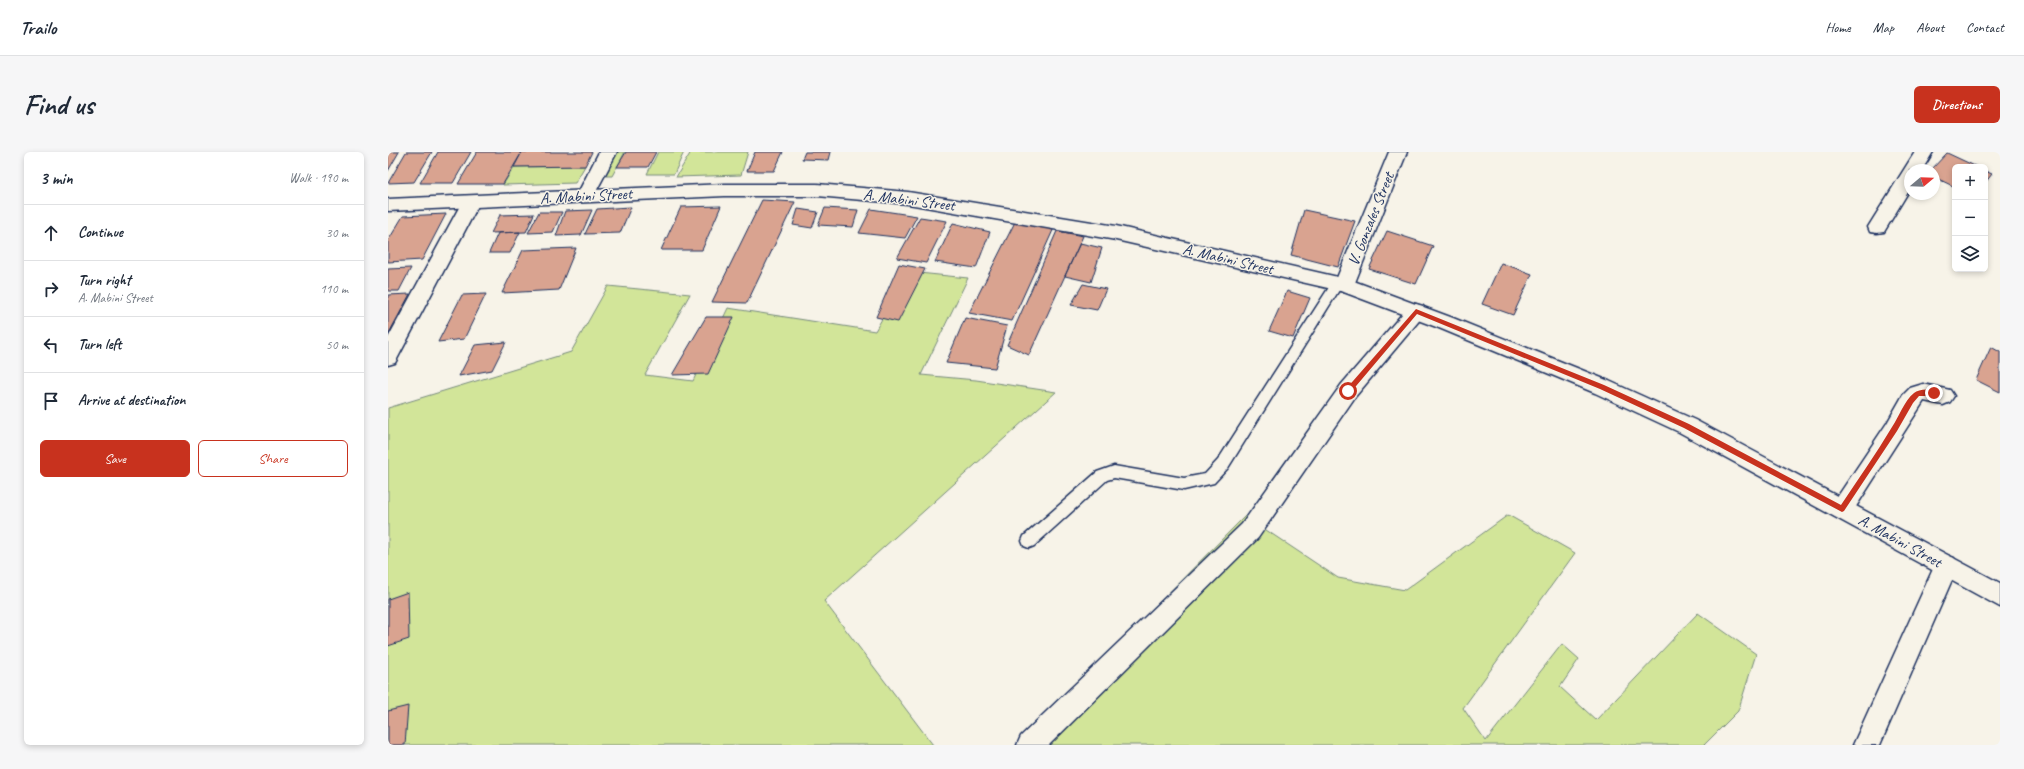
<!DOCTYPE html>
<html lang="en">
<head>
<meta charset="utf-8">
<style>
	body { margin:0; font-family:Caveat,sans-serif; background:#f6f6f7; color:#1f2937 }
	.controls { position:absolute; right:12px; top:12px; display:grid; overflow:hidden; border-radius:6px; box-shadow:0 2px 6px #0003 }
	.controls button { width:36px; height:36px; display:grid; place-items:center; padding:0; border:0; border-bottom:1px solid #e0e1e3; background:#fff; color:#1f2937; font:20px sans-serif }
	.compass { position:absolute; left:1516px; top:12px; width:36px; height:36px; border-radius:50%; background:#fff; box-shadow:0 2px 6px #0003; rotate:71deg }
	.stop { position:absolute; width:12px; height:12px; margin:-9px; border:3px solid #c8321e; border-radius:50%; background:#fff }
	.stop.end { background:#c8321e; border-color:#fff; box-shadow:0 1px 4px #0008 }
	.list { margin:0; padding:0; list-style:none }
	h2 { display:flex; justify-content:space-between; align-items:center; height:52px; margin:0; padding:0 16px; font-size:17px }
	h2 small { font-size:13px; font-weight:400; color:#747a83 }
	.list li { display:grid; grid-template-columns:26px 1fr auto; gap:12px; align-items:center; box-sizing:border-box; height:56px; padding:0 16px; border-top:1px solid #e0e1e3 }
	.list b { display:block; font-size:15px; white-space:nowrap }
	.list p { margin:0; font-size:13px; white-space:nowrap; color:#747a83 }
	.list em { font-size:13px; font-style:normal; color:#747a83 }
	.actions { display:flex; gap:8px; padding:12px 16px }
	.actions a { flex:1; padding:9px 0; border:1px solid #c8321e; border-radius:6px; text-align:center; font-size:14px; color:#c8321e }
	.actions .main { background:#c8321e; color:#fff }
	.icon { flex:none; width:22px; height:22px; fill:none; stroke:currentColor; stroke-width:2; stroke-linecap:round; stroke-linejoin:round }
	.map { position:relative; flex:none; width:1612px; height:593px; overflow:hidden; border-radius:6px }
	header { display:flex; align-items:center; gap:24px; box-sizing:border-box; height:56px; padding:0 20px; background:#fff; border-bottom:1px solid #e0e1e3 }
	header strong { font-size:19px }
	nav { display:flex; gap:22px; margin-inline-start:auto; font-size:14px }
	.intro { display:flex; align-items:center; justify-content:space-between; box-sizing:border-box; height:96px; padding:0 24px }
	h1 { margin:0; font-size:28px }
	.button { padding:10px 18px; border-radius:6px; background:#c8321e; color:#fff; font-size:14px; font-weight:700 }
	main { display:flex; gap:24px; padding:0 24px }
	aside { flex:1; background:#fff; border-radius:6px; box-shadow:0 2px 6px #0003 }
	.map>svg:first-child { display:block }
	.green { fill:#d2e599; stroke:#768a7c }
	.building { fill:#d9a390; stroke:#1b2f5e }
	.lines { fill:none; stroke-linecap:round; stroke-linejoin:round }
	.service-casing { stroke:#1b2f5e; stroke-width:3 }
	.minor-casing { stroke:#1b2f5e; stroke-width:3 }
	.tertiary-casing { stroke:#1b2f5e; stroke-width:3 }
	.primary-casing { stroke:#1b2f5e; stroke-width:3 }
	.service { fill:#f7f3e8; fill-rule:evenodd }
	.minor { fill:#f7f3e8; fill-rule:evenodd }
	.tertiary { fill:#f7f3e8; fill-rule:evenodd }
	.primary { fill:#f7f3e8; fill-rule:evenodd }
	.route { fill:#c8321e }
	.labels { text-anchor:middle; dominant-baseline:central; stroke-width:3; stroke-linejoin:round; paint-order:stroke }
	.street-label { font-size:16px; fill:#1b2f5e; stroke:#f7f3e8 }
</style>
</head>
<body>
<header>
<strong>Trailo</strong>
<nav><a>Home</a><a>Map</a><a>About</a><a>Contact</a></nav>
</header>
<div class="intro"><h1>Find us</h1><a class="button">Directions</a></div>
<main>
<aside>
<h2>3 min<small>Walk · 190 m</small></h2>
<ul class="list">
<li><svg class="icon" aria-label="ahead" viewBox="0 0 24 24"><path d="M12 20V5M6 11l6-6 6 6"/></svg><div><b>Continue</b></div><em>30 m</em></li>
<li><svg class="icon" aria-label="right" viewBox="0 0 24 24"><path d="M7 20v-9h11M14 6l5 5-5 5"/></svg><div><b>Turn right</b><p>A. Mabini Street</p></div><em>110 m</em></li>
<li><svg class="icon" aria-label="left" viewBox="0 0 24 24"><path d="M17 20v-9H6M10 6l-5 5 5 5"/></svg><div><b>Turn left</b></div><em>50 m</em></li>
<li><svg class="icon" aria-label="arrive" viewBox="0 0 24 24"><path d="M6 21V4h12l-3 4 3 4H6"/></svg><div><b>Arrive at destination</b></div></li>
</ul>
<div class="actions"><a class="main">Save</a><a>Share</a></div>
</aside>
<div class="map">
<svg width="1612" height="593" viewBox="0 0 1612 593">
	<rect width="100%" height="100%" fill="#f7f3e8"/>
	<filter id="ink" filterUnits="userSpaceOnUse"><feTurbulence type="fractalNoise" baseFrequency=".025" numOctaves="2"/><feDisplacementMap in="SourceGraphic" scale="8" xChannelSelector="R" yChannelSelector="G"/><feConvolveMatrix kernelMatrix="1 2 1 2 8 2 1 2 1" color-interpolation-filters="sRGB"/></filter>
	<g filter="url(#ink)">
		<path class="green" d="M225 0H237L224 24H210Z
			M270 0H296L286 22H259Z
			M303 0H360L353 23 288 25Z
			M197 14 187 31 115 33 126 15Z
			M521 120 580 126 533 223 588 228 668 240 436 449 545 593H0V256L183 200 220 134 302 142 257 223 305 229 340 156 487 179Z
			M1120 363 1187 401 1075 556 1098 589 1174 492 1191 507 1172 535 1208 568 1310 461 1368 502 1350 559 1316 593H630L857 364 950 426 1017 438Z"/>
		<path class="building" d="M0 0H11L0 19Z
			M18 0H44L26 30 0 31Z
			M50 0H83L65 31H32Z
			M89 0H134L115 32H70Z
			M134 0H204L197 14 126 15Z
			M238 0H268L260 15H229Z
			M367 0H395L386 19H359Z
			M417 0H443L441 8 414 7Z
			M1559 1 1589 15H1567V35L1546 25V18H1543Z
			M1597 19 1604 22 1597 31Z
			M374 48 407 50 359 151 324 150Z
			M333 54 314 98H273L293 55Z
			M243 55 232 81 197 82 209 57Z
			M437 56 470 58 465 75 430 73Z
			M410 57 430 60 424 76 405 73Z
			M483 57 529 64 517 86 471 81Z
			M204 58 193 83 168 84 177 59Z
			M916 58 967 69 950 115 903 103Z
			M151 60H174L165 80 140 81Z
			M58 62 34 108 0 110V89L15 64Z
			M146 62 138 80 103 81 112 63Z
			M532 65 559 69 538 111 509 106Z
			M627 70 666 76 624 169 581 161Z
			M565 71 602 80 588 116 547 110Z
			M669 79 695 84 641 203 619 193Z
			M999 79 1045 94 1028 132 981 117Z
			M132 80 122 101H101L110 81Z
			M692 91 714 96 703 130 677 124Z
			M188 96 171 138 114 141 135 98Z
			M1113 111 1144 122 1125 163 1094 152Z
			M511 112 537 117 510 170 488 165Z
			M23 116 11 139H0V117Z
			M695 132 718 137 709 158 683 153Z
			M899 139 922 146 905 186 881 179Z
			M22 142 0 183V143Z
			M98 142 76 187 50 190 74 143Z
			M318 165H346L320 222 284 223Z
			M577 166 619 174 607 216 558 211Z
			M118 190 104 218 71 224 87 193Z
			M1603 195 1612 200V240L1588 228Z
			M20 440 21 487 0 494V447Z
			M20 554 17 593H0V559Z"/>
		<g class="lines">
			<g class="service-casing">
				<path id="service" d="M949 127 953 129 955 132 953 135 840 316 826 331 796 338 726 326 719 328 646 394 641 396 636 394 634 389 636 384 709 320 726 314 796 326 817 322 830 308 945 129Z"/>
			</g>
			<g class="minor-casing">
				<path id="minor" d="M211 0H229L204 47 198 49 192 47 189 43Z
					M1527 0H1545L1534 18H1522V37L1496 80 1489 81 1482 80 1480 75Z
					M83 44 89 46 92 50 7 211 0 213V186L74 50 77 46Z
					M1028 152 1035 154 1038 159 1035 164 967 245 870 386 661 593H629L633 584 854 372 953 233 1021 154Z
					M1535 232 1562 238 1566 244 1562 250 1555 253 1536 249 1462 364 1454 367 1446 364 1443 357 1446 350 1499 271 1515 243 1522 236Z
					M1558 403 1566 406 1570 414 1492 593H1465L1550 406Z"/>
			</g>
			<g class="tertiary-casing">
				<path id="tertiary" d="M1001 0H1019L966 133 963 138 956 140 949 138 946 133Z"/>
			</g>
			<g class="primary-casing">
				<path id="primary" d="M337 32H429L520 40 728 74 963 128 1065 166 1221 229 1307 268 1612 431V455L1291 280 1207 241 1051 176 953 139 728 88 520 52 429 44H337L0 59V47Z"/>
			</g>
			<use href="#service" class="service"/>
			<use href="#minor" class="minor"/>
			<use href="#tertiary" class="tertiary"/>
			<use href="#primary" class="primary"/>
		</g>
	</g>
	<path class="route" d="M1028 157 1216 233 1301 272 1453 353C1470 327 1488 302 1504 275 1511 265 1516 249 1526 241 1531 237 1544 236 1549 241L1546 244H1531L1525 251 1509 279 1456 359 1454 360 1296 276 1212 237 1029 162 963 240H958V237Z"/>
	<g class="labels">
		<g class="street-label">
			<text transform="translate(198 44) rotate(-3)">A. Mabini Street</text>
			<text transform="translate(521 48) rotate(7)">A. Mabini Street</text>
			<text transform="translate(983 67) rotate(-68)">V. Gonzales Street</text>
			<text transform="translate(840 107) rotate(13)">A. Mabini Street</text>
			<text transform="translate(1512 389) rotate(29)">A. Mabini Street</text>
		</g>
	</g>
</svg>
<div class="controls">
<button>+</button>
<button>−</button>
<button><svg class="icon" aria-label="layers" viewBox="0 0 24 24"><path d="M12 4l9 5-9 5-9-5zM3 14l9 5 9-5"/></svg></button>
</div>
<svg class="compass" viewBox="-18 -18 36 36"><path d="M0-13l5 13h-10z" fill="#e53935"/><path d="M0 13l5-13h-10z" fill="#747a83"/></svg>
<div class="stop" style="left:960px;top:239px"></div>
<div class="stop end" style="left:1546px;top:241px"></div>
</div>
</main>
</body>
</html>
